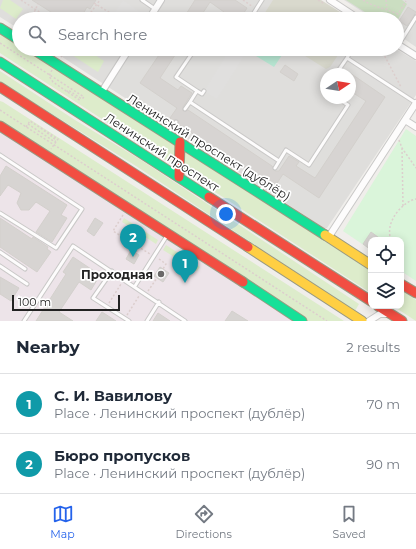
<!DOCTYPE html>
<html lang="en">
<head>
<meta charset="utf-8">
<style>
	body { margin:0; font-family:Montserrat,sans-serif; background:#f6f6f7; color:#1f2937 }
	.controls { position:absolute; right:12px; bottom:12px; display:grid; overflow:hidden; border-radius:8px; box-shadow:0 2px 10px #0003 }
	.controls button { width:36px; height:36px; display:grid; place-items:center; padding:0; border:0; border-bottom:1px solid #e0e1e3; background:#fff; color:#1f2937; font:20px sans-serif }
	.compass { position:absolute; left:320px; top:68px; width:36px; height:36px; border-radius:50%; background:#fff; box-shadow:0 2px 10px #0003; rotate:78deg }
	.scale { position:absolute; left:12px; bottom:10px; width:108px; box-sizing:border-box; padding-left:4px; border:2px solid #222; border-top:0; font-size:11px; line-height:14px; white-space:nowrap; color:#222; -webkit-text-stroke:3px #fff; paint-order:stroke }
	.you { position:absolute; left:226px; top:214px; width:14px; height:14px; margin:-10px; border:3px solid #fff; border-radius:50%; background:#1a73e8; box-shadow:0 0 0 6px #1a73e833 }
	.badge { display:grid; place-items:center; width:26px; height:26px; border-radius:50%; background:#2563eb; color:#fff; font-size:13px; font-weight:700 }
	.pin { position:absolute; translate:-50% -33px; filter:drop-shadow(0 1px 2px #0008) }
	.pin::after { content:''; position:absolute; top:21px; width:14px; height:12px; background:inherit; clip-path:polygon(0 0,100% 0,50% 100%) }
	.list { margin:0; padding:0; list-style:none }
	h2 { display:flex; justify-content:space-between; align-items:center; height:52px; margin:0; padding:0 16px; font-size:17px }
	h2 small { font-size:13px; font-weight:400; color:#747a83 }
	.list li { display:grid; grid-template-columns:26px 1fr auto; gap:12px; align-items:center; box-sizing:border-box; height:60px; padding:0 16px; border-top:1px solid #e0e1e3 }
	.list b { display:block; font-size:15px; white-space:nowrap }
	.list p { margin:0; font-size:13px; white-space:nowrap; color:#747a83 }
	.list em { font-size:13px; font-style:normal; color:#747a83 }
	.icon { flex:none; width:22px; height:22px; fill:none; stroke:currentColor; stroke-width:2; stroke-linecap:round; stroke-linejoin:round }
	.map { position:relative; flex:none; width:416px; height:321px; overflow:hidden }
	.search { position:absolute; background:#fff; box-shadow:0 2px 10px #0003; left:12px; right:12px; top:12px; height:44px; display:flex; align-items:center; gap:10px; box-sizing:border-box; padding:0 14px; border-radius:22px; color:#747a83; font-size:15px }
	.sheet { height:172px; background:#fff }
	nav { display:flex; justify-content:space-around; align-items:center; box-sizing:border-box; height:56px; border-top:1px solid #e0e1e3; background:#fff; font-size:11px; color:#747a83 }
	nav a { display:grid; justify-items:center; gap:2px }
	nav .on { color:#2563eb }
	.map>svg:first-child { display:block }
	.residential { fill:#dfdedc; fill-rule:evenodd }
	.industrial { fill:#ede4e9 }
	.construction { fill:#d9d9cd }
	.grass { fill:#ddeccb }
	.forest { fill:#cbdec1 }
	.park { fill:#daf5da }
	.pitch { fill:#b7e6d2 }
	.parking { fill:#e0dfde }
	.building { fill:#d7d4d2; stroke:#d3d0cc }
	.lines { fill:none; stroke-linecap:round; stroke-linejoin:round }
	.lane-casing { stroke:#c9c8c7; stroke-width:5 }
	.street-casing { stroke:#c9c8c7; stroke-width:8 }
	.fast-casing { stroke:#999a82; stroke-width:11 }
	.slow-casing { stroke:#999a82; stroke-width:11 }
	.jam-casing { stroke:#999a82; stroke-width:11 }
	.path { stroke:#dccecd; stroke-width:1.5; stroke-dasharray:2 2; stroke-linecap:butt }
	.lane { stroke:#fdfcfc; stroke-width:3 }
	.street { stroke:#fdfcfc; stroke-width:6 }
	.fast { stroke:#16e098; stroke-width:9 }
	.slow { stroke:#ffcf43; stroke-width:9 }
	.jam { stroke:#f24e42; stroke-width:9 }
	.poi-dot { fill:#6a6968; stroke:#fff; stroke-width:1.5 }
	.labels { text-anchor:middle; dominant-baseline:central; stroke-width:3.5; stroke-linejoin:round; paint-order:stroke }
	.street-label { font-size:12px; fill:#222; stroke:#fff }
	.poi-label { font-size:12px; font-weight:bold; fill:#222; stroke:#fff; text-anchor:end }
</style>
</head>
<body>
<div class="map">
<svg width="416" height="321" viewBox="0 0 416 321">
	<rect width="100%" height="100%" fill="#f0eeeb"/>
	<path class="residential" d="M0 0H318L348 19H19V29L0 17Z
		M344 0H416V47L397 34V19H374Z
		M50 49H396L416 61V95L327 228H324ZM326 74H350V98H326Z"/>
	<path class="industrial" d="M0 131 294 321H0Z"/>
	<path class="construction" d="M273 0H321L351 19H261Z
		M294 49H342L330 67 326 69Z"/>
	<path class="grass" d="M3 0H10L23 9 16 19 0 8Z
		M0 31 19 44V49H27L371 271V293L0 53Z
		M72 49H86L104 61 98 72 69 53Z
		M0 71 75 120 141 160 359 304 355 311 136 166 2 83 0 82Z
		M0 101 3 102 344 321H307L0 122Z
		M124 218 158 240 156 244 122 222Z
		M166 245 200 267 197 271 163 250Z
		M401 290 416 300V321L393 306H401Z"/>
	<path class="forest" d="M346 0H402L407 4 397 21V19H376Z"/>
	<path class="park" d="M406 129 416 136V281L401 271V240H371V250L343 231Z"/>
	<path class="pitch" d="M250 49H273L282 55 274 67 248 51Z"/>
	<path class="parking" d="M123 0 147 17 146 19H110Z
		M230 49H239L246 53 217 99 204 91Z"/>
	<path class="building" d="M32 0H96L90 9 87 7 80 19H62Z
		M195 0H235L247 8 240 19H228L222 15 224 12 210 2 199 19H183Z
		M408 7 416 12 407 26 399 21Z
		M163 49H179L160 78 178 90 181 86 192 93 183 107V111L188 110 272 166 275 171H279L289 156 299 162 296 166 315 178 366 101 350 91V73L385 97 319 198 283 174 274 188 268 184 267 179 263 180 178 124V120H173L170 118 177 108 140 83Z
		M285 65 298 74 294 81 280 72Z
		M6 166 67 205 61 215 67 218 52 242 36 232 50 211 36 202 29 210H21L17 203 21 193 8 185 0 196V176Z
		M0 218 32 239 33 237 48 247 47 249 51 252 37 272 0 247Z
		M95 218 103 223 94 236 87 231Z
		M371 232 382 240H371V250L363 244Z
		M131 250 139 255 134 264 126 259Z
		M73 257 100 275 91 290 79 282 59 312 73 321H36L66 274 63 272Z
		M160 267 169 273 163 282 154 276Z
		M0 277 19 288 11 301 0 294Z
		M232 311 248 321H225Z
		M102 312 116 321H96Z
		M158 313 170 321H153Z"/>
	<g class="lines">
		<g class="lane-casing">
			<path id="lane" d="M142 0 155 9
				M250 19 262 0
				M399 44 416 17
				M195 49 176 77 197 91 190 102 279 161
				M347 58 352 49
				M336 74 347 58 416 103
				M326 90V91
				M197 91 202 94 204 91
				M185 109 190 102
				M168 134 176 122
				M0 155 82 209 56 248 0 213
				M275 168 286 150 309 165 348 105 337 98
				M259 192 266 182
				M0 252 25 269
				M0 266 27 284
				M112 271 93 298 129 321
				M135 286 168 234
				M24 321 73 246 185 321
				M147 321 159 302"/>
		</g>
		<g class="street-casing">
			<path id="street" d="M330 0 359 19
				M149 19 161 0
				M397 44 416 56
				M101 93 129 49
				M405 120 416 127
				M328 238 416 103
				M369 321 380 314H388"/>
		</g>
		<g class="fast-casing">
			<path id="fast" d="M0 28 19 40
				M33 49 325 235
				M0 62 209 197
				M243 282 302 321"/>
		</g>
		<g class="slow-casing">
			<path id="slow" d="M325 235 371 265
				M248 247 362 321"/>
		</g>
		<g class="jam-casing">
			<path id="jam" d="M0 87 248 247
				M0 126 243 282
				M179 177 180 142
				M209 197 371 301
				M401 284 416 293
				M378 306 402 321"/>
		</g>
		<path class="path" d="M21 0 50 19
			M243 0 253 7
			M318 0 325 4
			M363 0C374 7 386 9 398 14L406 1
			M386 0 387 9
			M94 3 120 19
			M31 19 38 4
			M86 19 100 0
			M0 43 84 97 82 99 68 90 67 92
			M381 49 401 87
			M61 57 66 49
			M52 70 49 76 53 82 81 101
			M0 110 327 321
			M28 124 55 142 56 140 42 129
			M26 127 30 121 58 139 51 149
			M399 140 402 148 416 168
			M402 148 403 207
			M123 215 113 231 150 254
			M390 240C390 236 389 231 390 227 392 215 405 201 416 199
			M136 252 139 247
			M159 259 166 264 163 269
			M148 291 157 278
			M109 303 121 284
			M127 315 139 296"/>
		<use href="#lane" class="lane"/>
		<use href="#street" class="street"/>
		<use href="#fast" class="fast"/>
		<use href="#slow" class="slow"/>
		<use href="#jam" class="jam"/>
	</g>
	<circle class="poi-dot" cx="161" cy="274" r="4"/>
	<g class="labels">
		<g class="street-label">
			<text transform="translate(209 147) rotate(32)">Ленинский проспект (дублёр)</text>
			<text transform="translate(162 152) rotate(33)">Ленинский проспект</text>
		</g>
		<g class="poi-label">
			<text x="153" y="274">Проходная</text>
		</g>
	</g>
</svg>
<div class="controls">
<button><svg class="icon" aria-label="locate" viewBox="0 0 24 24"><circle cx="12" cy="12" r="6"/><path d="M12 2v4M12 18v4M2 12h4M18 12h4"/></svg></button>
<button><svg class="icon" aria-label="layers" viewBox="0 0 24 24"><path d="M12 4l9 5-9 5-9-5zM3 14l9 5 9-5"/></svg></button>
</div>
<svg class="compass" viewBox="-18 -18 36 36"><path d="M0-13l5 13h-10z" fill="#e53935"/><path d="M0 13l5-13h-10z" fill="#747a83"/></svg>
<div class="scale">100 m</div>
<div class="you"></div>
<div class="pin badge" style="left:185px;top:283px;background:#0f9aa8">1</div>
<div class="pin badge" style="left:133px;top:257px;background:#0f9aa8">2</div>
<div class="search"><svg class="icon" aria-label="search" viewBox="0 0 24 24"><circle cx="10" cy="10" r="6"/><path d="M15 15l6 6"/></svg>Search here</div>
</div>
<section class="sheet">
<h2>Nearby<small>2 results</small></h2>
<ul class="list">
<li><span class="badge" style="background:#0f9aa8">1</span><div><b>С. И. Вавилову</b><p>Place · Ленинский проспект (дублёр)</p></div><em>70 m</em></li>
<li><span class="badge" style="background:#0f9aa8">2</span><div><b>Бюро пропусков</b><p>Place · Ленинский проспект (дублёр)</p></div><em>90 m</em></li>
</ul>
</section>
<nav>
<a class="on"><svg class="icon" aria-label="map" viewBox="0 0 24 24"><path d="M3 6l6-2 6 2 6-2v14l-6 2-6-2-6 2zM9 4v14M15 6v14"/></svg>Map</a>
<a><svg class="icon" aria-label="directions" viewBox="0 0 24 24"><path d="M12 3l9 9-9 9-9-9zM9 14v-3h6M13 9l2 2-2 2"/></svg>Directions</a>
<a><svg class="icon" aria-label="saved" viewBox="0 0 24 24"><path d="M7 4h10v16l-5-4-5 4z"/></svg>Saved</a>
</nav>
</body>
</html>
